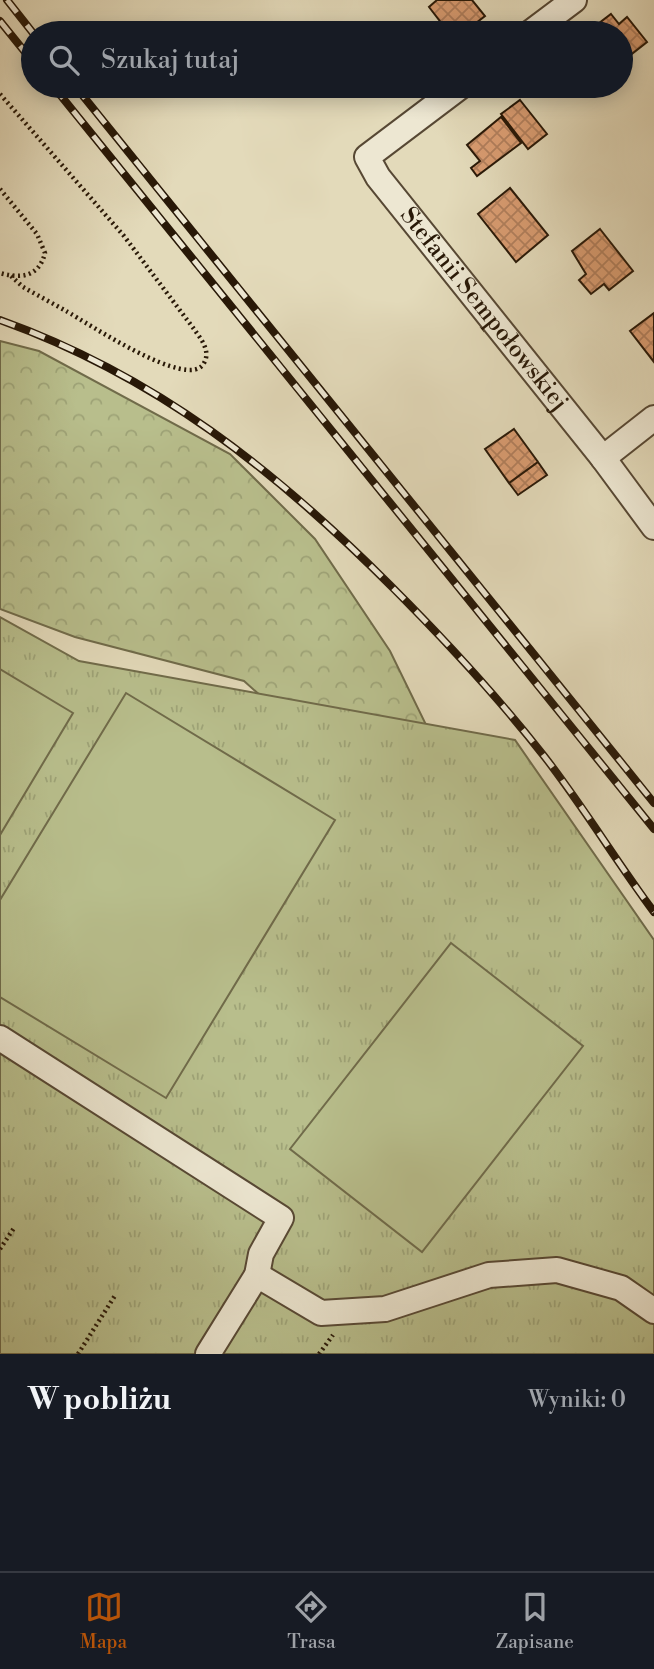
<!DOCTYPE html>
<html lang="pl">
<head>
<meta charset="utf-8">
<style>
	body { margin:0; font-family:"Libre Bodoni",serif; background:#242831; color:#f1f3f6 }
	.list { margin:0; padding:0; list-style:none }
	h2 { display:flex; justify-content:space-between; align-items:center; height:91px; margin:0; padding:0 28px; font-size:30px }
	h2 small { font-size:23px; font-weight:400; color:#9ea1a6 }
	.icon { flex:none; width:38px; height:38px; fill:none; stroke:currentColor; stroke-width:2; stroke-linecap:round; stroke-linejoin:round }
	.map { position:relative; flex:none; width:654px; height:1354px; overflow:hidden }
	.search { position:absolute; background:#171b24; box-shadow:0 4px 18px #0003; left:21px; right:21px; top:21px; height:77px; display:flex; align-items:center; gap:18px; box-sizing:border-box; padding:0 24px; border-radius:38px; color:#9ea1a6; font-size:26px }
	.sheet { height:217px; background:#171b24 }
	nav { display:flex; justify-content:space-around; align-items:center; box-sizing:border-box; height:98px; border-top:2px solid #363941; background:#171b24; font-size:19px; color:#9ea1a6 }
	nav a { display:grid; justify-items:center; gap:4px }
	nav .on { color:#b45309 }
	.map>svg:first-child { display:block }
	.forest { fill:url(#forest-crowns); stroke:#706b4a; stroke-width:2 }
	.park { fill:url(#park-tufts); stroke:#706b4a; stroke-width:2 }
	.pitch { fill:#b8be8c; stroke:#706b4a; stroke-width:2 }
	.building { fill:url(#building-cross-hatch); stroke:#281807; stroke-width:2 }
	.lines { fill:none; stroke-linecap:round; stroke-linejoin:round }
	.minor-casing { stroke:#574834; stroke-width:28 }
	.path { stroke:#281807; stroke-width:4.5; stroke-dasharray:2 3.5; stroke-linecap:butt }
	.minor { stroke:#ede7d2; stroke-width:24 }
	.rail-casing { stroke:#281807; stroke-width:8 }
	.rail { stroke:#ede7d2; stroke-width:5; stroke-dasharray:16; stroke-linecap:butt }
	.labels { text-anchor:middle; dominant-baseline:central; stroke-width:5; stroke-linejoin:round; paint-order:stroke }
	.street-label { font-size:24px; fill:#281807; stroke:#ede7d2 }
</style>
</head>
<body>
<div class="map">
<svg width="654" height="1354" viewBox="0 0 654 1354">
	<defs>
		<pattern id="forest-crowns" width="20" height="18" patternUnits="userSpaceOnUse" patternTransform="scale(1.75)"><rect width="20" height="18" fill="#b8be8c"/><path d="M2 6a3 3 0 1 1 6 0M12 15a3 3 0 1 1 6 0" fill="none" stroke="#9ea377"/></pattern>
		<pattern id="park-tufts" width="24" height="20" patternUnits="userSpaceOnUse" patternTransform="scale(1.75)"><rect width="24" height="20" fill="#b8be8c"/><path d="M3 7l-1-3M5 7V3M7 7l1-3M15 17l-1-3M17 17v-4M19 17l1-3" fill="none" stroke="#9ea377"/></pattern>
		<pattern id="building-cross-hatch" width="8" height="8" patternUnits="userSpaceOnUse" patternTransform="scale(1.75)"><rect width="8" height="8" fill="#d99c71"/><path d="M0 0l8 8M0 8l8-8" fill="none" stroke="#b07e5b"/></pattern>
	</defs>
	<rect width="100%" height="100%" fill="#e3daba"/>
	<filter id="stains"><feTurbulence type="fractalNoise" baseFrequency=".00286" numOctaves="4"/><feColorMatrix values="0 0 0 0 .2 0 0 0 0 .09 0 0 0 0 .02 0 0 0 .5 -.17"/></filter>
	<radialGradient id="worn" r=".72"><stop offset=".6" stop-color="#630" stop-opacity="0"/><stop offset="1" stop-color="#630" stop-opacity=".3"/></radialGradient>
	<path class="forest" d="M0 341 39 351 230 454 315 539 390 651 432 737 291 723 244 681 75 637 0 609Z"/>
	<path class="park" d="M0 617 79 661 515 740 654 940V1354H0Z"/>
	<path class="pitch" d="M0 669 73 713 0 835Z
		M126 693 335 820 166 1098 0 997V900Z
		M451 943 583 1046 422 1252 290 1149Z"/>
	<path class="building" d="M437 0H472L485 16 463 33H456L450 26 446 29 429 7Z
		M611 14 619 24 627 17 647 42 623 61 628 67 621 72V33H599L594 27Z
		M520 100 547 134 528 149 501 114Z
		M501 117 521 143 477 176 471 168 480 161 467 145Z
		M510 188 548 235 516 262 478 214Z
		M600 229 633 271 609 290 604 284 591 294 579 280 586 274 572 251Z
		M654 313V362L630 331Z
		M514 429 538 462 509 483 485 449Z
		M538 462 547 475 518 495 509 483Z"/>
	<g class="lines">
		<g class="minor-casing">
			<g id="minor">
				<path d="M530 33 574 0"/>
				<path id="s1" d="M461 86 367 157 378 177 603 458 654 527"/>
				<path d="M603 458 654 418"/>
				<path d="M0 1038 281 1218 261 1254 257 1275 208 1354"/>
				<path d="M257 1275 321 1313 385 1309 489 1275 557 1270 621 1288 654 1311"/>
			</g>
		</g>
		<path class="path" d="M0 94 124 236 194 329C201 339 211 351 204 363 190 392 86 322 66 311 52 303 37 295 23 287L11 276
			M0 189 37 234 45 253C39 277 21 279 0 273
			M0 1249 14 1228
			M78 1354 116 1294
			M319 1354 333 1335"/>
		<use href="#minor" class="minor"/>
		<g class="rail-casing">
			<path id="rail" d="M7 0 33 33
				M0 21 33 62
				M53 86 654 829
				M75 86 654 803
				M0 320C156 376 275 470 391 586 445 640 497 696 544 756 583 806 616 861 654 912"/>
		</g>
		<use href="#rail" class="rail"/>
	</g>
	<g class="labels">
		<g class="street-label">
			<text stroke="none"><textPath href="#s1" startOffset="310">Stefanii Sempołowskiej</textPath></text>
		</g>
	</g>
	<rect width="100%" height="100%" filter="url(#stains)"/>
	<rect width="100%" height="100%" fill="url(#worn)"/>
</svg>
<div class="search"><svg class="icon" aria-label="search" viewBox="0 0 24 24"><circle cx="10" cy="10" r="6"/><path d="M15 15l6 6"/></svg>Szukaj tutaj</div>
</div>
<section class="sheet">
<h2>W pobliżu<small>Wyniki: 0</small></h2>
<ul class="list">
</ul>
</section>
<nav>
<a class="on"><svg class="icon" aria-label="map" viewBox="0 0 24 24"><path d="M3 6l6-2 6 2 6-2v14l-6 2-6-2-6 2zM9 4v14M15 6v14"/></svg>Mapa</a>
<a><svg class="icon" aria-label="directions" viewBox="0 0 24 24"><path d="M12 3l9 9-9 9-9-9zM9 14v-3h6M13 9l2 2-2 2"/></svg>Trasa</a>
<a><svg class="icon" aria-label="saved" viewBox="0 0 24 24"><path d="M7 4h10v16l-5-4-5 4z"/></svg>Zapisane</a>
</nav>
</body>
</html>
